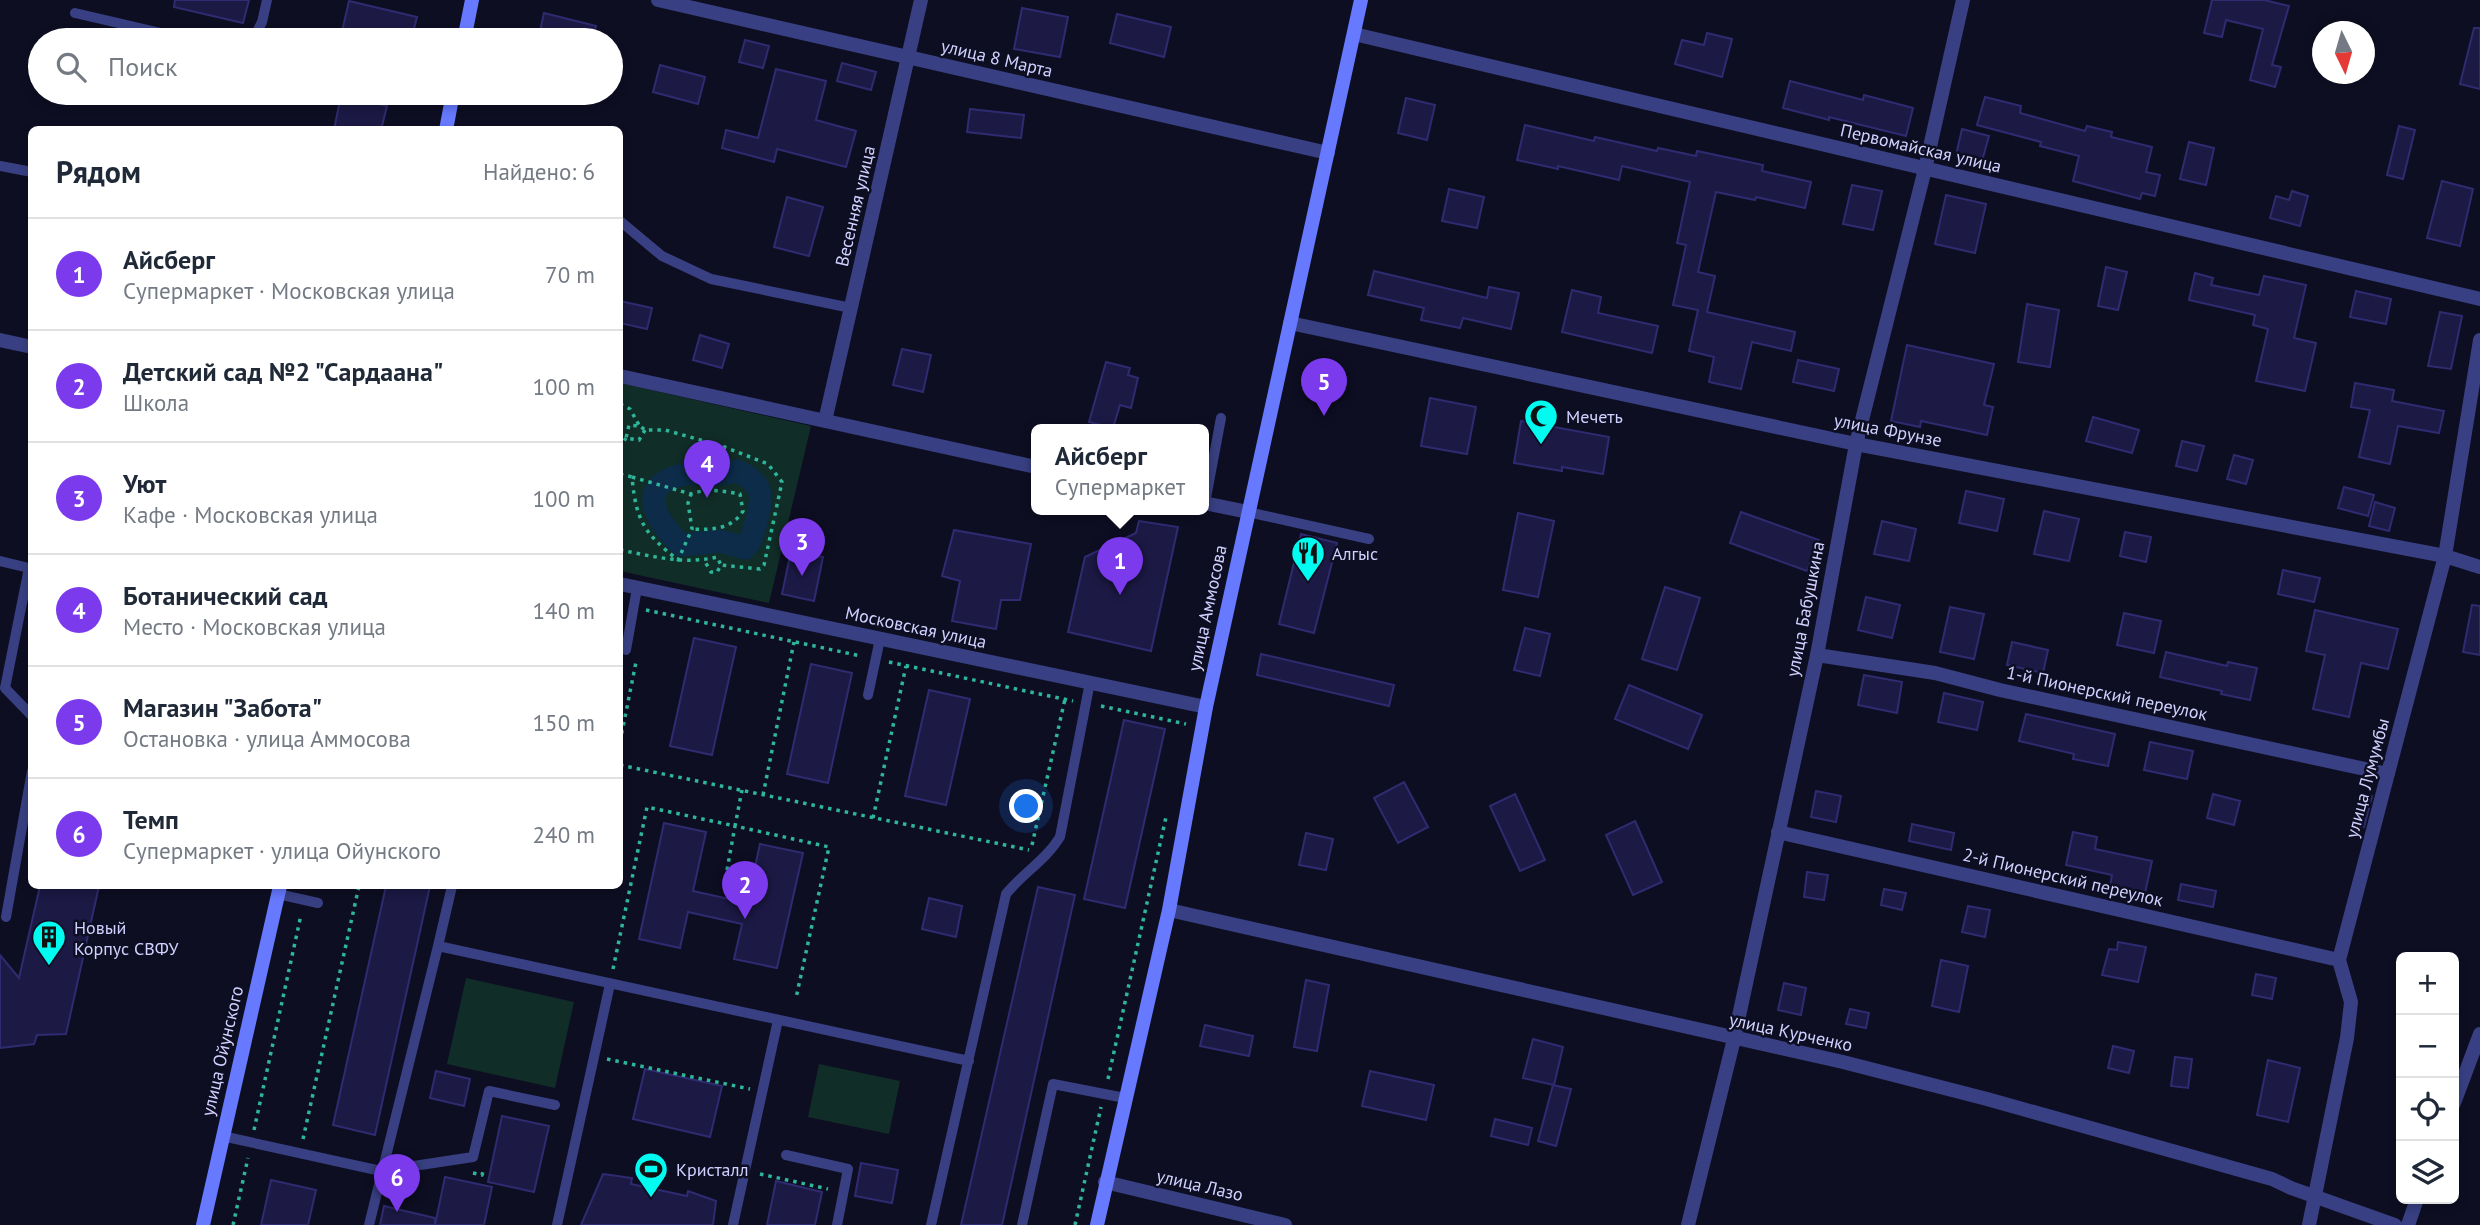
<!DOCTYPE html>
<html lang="ru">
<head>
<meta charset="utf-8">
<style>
	body { margin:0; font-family:"PT Sans",sans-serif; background:#f2f2f3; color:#1f2937 }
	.controls { position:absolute; right:21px; bottom:21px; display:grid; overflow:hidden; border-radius:10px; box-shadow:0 4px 10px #0003 }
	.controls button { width:63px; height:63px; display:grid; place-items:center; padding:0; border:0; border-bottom:2px solid #e0e1e3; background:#fff; color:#1f2937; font:35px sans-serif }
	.compass { position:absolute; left:2312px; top:21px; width:63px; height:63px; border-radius:50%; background:#fff; box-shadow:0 4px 10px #0003; rotate:175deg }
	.you { position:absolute; left:1027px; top:807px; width:24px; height:24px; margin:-18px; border:5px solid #fff; border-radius:50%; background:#1a73e8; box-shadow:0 0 0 10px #1a73e833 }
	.badge { display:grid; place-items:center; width:46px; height:46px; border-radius:50%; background:#7c3aed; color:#fff; font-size:23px; font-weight:700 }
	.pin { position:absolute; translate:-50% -58px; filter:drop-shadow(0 2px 4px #0008) }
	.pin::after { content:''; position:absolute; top:37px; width:24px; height:21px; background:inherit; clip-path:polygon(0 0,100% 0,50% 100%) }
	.popup { position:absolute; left:1031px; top:424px; width:178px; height:91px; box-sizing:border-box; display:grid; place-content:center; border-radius:10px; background:#fff; filter:drop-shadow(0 2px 5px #0005); font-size:23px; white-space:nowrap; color:#747a83 }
	.popup b { font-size:26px; color:#1f2937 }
	.popup::after { content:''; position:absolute; left:50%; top:100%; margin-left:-14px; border:14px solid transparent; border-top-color:#fff }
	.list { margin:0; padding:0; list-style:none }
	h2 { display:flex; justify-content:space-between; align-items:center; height:91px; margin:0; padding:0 28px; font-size:30px }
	h2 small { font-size:23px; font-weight:400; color:#747a83 }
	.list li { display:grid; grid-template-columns:46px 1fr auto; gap:21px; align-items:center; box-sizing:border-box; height:112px; padding:0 28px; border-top:2px solid #e0e1e3 }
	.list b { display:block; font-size:26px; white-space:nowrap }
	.list p { margin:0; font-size:23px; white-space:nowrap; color:#747a83 }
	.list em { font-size:23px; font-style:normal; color:#747a83 }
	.icon { flex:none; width:38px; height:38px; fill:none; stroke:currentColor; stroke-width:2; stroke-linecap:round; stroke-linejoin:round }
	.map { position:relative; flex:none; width:2480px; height:1225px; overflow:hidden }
	.search { position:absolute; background:#fff; box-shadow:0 4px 10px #0003; left:28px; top:28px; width:595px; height:77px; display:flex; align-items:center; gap:18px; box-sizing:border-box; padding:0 24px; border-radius:38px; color:#747a83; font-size:26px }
	.panel { position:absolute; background:#fff; box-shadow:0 4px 10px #0003; left:28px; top:126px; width:595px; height:763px; border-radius:10px }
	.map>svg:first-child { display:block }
	.green { fill:#112d28 }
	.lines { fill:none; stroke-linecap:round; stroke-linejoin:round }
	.canal { stroke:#0c2c49; stroke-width:23 }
	.building { fill:#1c1945; stroke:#2f2b71; stroke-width:2 }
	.path { stroke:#2db69a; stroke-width:3.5; stroke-dasharray:3.5 5; stroke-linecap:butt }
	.service { stroke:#384083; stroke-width:10 }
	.minor { stroke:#384083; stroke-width:14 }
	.secondary { stroke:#6779ff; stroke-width:14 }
	.labels { text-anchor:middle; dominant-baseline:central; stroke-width:5; stroke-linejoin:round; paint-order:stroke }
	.street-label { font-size:18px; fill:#d0d1ff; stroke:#0e0e23 }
	.poi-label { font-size:18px; fill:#d0d1ff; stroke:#0e0e23; text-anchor:start }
</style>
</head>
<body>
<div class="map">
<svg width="2480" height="1225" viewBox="0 0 2480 1225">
	<rect width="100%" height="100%" fill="#0e0e23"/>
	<path class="green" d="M620 383 811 426 769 603 620 571Z
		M466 978 574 1002 555 1088 447 1064Z
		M819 1064 900 1081 889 1134 808 1117Z"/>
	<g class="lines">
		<path class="canal" d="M737 471C763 483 764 495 756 522 753 532 753 540 745 548L720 541 681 545C655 520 633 483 687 474 694 473 702 475 709 475 718 474 728 473 737 471Z"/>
	</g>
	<path class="building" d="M175 0H249L243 23 174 7Z
		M2212 0H2264L2289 6 2272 65 2281 67 2275 87 2250 80 2263 29 2226 20 2222 37 2204 33Z
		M349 1 417 17 411 40H340Z
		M1022 8 1068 17 1060 57 1014 49Z
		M544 13 596 26 593 40H538Z
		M1117 14 1171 27 1164 57 1110 43Z
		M2474 28H2480V89L2460 84Z
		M1707 33 1732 39 1722 77 1675 64 1682 40 1704 45Z
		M745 40 769 46 763 68 739 62Z
		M842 63 876 72 871 90 837 81Z
		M660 65 705 77 698 104 653 92Z
		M776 69 826 81 816 120 856 131 846 167 777 149 774 162 722 148 726 130 758 138Z
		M1790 81 1863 100 1864 95 1913 108 1906 136 1829 117V120L1783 108Z
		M364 93H381L379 104 387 106 381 130H334L341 95 362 100Z
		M1985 97 2021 106 2020 113 2085 131 2087 126 2112 132 2111 137 2152 147 2146 172 2160 175 2155 196 2142 193 2140 199 2073 181 2079 156 2040 146 2041 142 1977 125Z
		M1406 98 1435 105 1427 140 1398 133Z
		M970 109 1024 115 1021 138 967 132Z
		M1525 125 1594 141 1595 137 1657 151 1658 148 1696 156 1697 151 1763 165 1762 171 1811 182 1805 208 1756 197 1755 200 1716 192 1698 272 1715 276 1707 312 1795 332 1791 351 1752 342 1741 389 1709 382 1714 357 1689 351 1698 310 1673 305 1686 245 1677 243 1690 182 1622 166 1619 180 1558 166V169L1517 160Z
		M2399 126 2415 130 2403 179 2387 175Z
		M1962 129 1989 136 1982 161 1956 155Z
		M2189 142 2214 148 2206 185 2180 179Z
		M2442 181 2473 189 2460 246 2427 238Z
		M1852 185 1882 191 1873 230 1843 224Z
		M1449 189 1484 197 1477 228 1442 221Z
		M2292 191 2308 196 2300 226 2270 218 2276 196 2289 200Z
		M1946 195 1986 204 1975 253 1935 244Z
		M787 197 823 207 809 256 774 247Z
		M2106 267 2127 272 2118 310 2098 306Z
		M1374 271 1487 298 1489 287 1519 293 1511 329 1463 318 1460 328 1421 320 1424 308 1368 295Z
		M2195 273 2213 278 2211 285 2259 295 2264 276 2306 285 2294 338 2316 343 2305 391 2256 381 2268 329 2253 325 2255 315 2189 300Z
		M1572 290 1601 297 1598 313 1658 326 1652 353 1562 332Z
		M2356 291 2391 299 2386 324 2350 317Z
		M620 301 652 308 647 329 620 323Z
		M2027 304 2059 310 2050 367 2018 362Z
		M2440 312 2462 316 2451 369 2428 366Z
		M700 335 729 344 722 368 693 360Z
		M1907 345 1994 364 1984 405 1993 407 1987 435 1921 421 1920 427 1891 421Z
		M902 349 931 355 923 392 893 385Z
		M1798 360 1839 369 1834 391 1793 382Z
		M1106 362 1130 368 1128 375 1138 378 1131 408 1120 405 1113 428 1089 422Z
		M2355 383 2394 390 2392 401 2444 411 2439 433 2398 426 2390 464 2359 457 2370 410 2351 407Z
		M1430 398 1476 407 1467 454 1421 446Z
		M2093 417 2139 430 2132 453 2086 441Z
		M1521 421 1609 437 1603 474 1562 467V471L1514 463Z
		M2182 441 2204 446 2197 471 2176 466Z
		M2234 455 2253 460 2246 484 2227 479Z
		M2344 487 2374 495 2368 516 2338 508Z
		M1966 491 2004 499 1997 531 1959 523Z
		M2375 502 2395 508 2389 531 2369 526Z
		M2044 511 2079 519 2069 561 2034 554Z
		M1741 512 1819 540 1807 571 1730 543Z
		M1518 513 1554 521 1538 597 1503 590Z
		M1139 521 1178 527 1151 651 1068 632 1085 557 1136 533Z
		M1882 521 1916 529 1909 561 1874 554Z
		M954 530 1031 544 1020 600H1001L996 629 952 621 960 581 942 576Z
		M2125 532 2151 537 2146 562 2120 556Z
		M1301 534 1337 543 1314 633 1279 624Z
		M791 551 823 557 814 601 782 594Z
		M2283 570 2320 578 2314 602 2278 594Z
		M1665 587 1700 598 1677 670 1642 659Z
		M1866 597 1900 605 1892 638 1858 630Z
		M2472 605 2480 606V655L2463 652Z
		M1950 607 1984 614 1974 659 1940 652Z
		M2315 610 2398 629 2388 669 2361 663 2349 717 2313 709 2325 655 2306 651Z
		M2124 613 2161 621 2154 653 2117 645Z
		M1525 628 1550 634 1540 676 1514 670Z
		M694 638 736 647 712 755 670 746Z
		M2012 642 2048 650 2043 673 2007 665Z
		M2166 652 2227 666 2228 662 2257 668 2250 700 2221 694 2222 691 2160 677Z
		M1261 654 1394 685 1389 706 1257 675Z
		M811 664 852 673 828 783 787 774Z
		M1864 675 1902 682 1897 713 1858 705Z
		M1629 685 1702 715 1688 749 1615 719Z
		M929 690 970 699 946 805 905 796Z
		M1944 693 1983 702 1977 730 1938 722Z
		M2026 714 2115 734 2108 766 2073 759 2074 754 2019 741Z
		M1124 720 1165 729 1125 908 1084 899Z
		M2150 742 2193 751 2187 779 2144 770Z
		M1404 782 1428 827 1398 843 1374 798Z
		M1816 791 1841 796 1836 822 1811 817Z
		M1515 794 1545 860 1520 871 1490 806Z
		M2213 794 2240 801 2234 825 2207 818Z
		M2361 794 2372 796 2364 827 2354 825Z
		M1635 821 1662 882 1633 895 1606 835Z
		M664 823 706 832 693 891 747 903 760 844 803 853 777 968 734 959 742 924 688 912 680 948 639 939Z
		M1912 824 1954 833 1951 850 1909 841Z
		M2073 832 2097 837 2095 849 2152 861 2145 893 2110 886 2112 875 2066 865Z
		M1306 833 1333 839 1326 870 1299 865Z
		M1807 872 1828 875 1824 900 1804 897Z
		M2181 884 2216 891 2213 907 2178 900Z
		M40 886H99L66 1034 37 1035 34 1044 0 1048V955L19 978Z
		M386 886H430L375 1135 333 1125Z
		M1038 887 1075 895 1002 1225H961Z
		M1884 889 1906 893 1902 910 1881 905Z
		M929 898 962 906 956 937 922 929Z
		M1968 906 1990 910 1985 937 1962 932Z
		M2118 942 2146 947 2138 982 2102 975 2109 949 2117 950Z
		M1941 960 1968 966 1959 1012 1932 1006Z
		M2256 974 2276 978 2272 999 2252 995Z
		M1306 980 1329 985 1317 1051 1294 1047Z
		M1784 983 1806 988 1801 1015 1778 1010Z
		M1850 1009 1869 1013 1866 1028 1846 1024Z
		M1205 1025 1253 1036 1249 1056 1200 1046Z
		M1533 1039 1563 1047 1554 1085 1523 1078Z
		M2113 1046 2134 1051 2129 1073 2108 1068Z
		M2175 1057 2192 1059 2188 1088 2171 1086Z
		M2268 1060 2300 1068 2288 1122 2257 1115Z
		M645 1069 722 1086 710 1137 633 1119Z
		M436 1071 470 1079 464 1106 430 1098Z
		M1370 1071 1434 1085 1426 1120 1362 1106Z
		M1553 1085 1571 1089 1556 1146 1538 1141Z
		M502 1116 549 1126 534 1192 488 1182Z
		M1495 1119 1532 1128 1528 1145 1491 1136Z
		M861 1163 898 1170 892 1203 855 1196Z
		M603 1174 632 1178 631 1184 687 1196 688 1191 716 1201 713 1225H581Z
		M445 1177 492 1187 484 1225H435Z
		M271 1180 316 1190 308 1225H261Z
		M776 1181 822 1192 815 1225H767Z
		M384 1206 435 1218V1225H380Z"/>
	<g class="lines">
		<path class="path" d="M620 404 630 409 639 425
			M645 430 639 440 626 438 629 425 640 426 645 430H665L722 446 768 464 782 482 764 565 760 569 721 565
			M620 448 626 438
			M620 474 632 477C636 521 644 533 678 560L692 529 688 503 691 494
			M632 477 691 494C707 488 724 491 740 494L743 511C732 529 713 530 692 529
			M620 550C651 556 685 565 717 557L721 565 717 572H711L704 560
			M646 610 861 656
			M889 662 1073 701
			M1101 706 1186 724
			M620 742 636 662
			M620 765 1029 850
			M763 795 794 642
			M873 818 906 666
			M1032 845 1065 699
			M727 870 735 826 829 847 796 998
			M613 969 647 807 735 826 742 790
			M607 1059 750 1089
			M1108 1079 1166 817
			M254 1130 301 915
			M303 1139 359 886
			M473 1173 482 1175 484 1168
			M760 1174 828 1189
			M233 1225 248 1158
			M1075 1225 1101 1107"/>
		<path class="service" d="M75 13 191 40
			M253 40 262 22 267 0
			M0 166 32 172
			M620 221 662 256 711 279 851 308
			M1205 503 1221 418
			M1248 512 1369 539
			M0 561 29 568 5 688 32 716
			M626 650 637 588
			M868 695 880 639
			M452 886 438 946 969 1061
			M278 894 318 903
			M6 917 32 771
			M222 1136 381 1171 473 1157 489 1091 555 1105
			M786 1155 848 1169 837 1225
			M369 1225 438 946
			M557 1225 610 984
			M733 1225 778 1020
			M931 1225 1006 894C1023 873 1046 860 1060 837L1090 682
			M1022 1225 1053 1084 1125 1098"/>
		<path class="minor" d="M658 0 1328 153
			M1354 34 2480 299
			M1290 323 1856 444 2445 556 2480 567
			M0 340 32 347
			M620 376 1036 467
			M825 421 921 0
			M1204 503 1248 512
			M620 584 1206 707
			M1817 655 1935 673 2000 690 2388 774
			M1778 832 2339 960
			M1169 910 1843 1062 1987 1099 2272 1179 2291 1188 2395 1225
			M2454 1103 2480 1034
			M1105 1182 1285 1225
			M1688 1225 1734 1039 1817 655 1856 444 1925 169 1963 0
			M2309 1225 2347 1038 2351 1002 2339 960 2445 556 2480 340
			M2408 1225 2417 1199"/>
		<path class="secondary" d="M464 40 472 0
			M446 130 453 93
			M203 1225 280 886
			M1097 1225 1169 910 1206 707 1361 0"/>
	</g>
	<defs>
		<g id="mosque-pin" transform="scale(1.75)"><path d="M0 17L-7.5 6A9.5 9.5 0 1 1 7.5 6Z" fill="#00fbf0" stroke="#0e0e23"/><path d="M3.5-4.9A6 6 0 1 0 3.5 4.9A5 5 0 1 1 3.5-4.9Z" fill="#111"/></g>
		<g id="restaurant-pin" transform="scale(1.75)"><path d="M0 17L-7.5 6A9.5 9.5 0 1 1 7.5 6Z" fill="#00fbf0" stroke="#0e0e23"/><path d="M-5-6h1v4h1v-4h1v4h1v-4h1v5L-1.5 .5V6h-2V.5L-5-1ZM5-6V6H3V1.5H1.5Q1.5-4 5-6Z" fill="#111"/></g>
		<g id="building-pin" transform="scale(1.75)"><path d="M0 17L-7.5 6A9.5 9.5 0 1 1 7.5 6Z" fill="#00fbf0" stroke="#0e0e23"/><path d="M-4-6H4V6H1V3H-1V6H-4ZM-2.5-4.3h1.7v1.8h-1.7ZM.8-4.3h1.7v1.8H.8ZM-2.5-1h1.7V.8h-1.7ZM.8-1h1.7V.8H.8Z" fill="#111"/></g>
		<g id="stadium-pin" transform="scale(1.75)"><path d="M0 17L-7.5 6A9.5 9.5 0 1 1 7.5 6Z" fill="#00fbf0" stroke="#0e0e23"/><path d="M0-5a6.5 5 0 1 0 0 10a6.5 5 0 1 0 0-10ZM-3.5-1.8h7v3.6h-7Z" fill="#111"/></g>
	</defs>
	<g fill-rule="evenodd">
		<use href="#mosque-pin" x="1541" y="416"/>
		<use href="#restaurant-pin" x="1308" y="553"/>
		<use href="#building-pin" x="49" y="937"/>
		<use href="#stadium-pin" x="651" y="1169"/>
	</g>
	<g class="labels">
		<g class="street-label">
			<text transform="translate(997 58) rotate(13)">улица 8 Марта</text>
			<text transform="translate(1921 148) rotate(13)">Первомайская улица</text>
			<text transform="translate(855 206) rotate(-77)">Весенняя улица</text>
			<text transform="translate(1888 430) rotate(11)">улица Фрунзе</text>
			<text transform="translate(1207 608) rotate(-78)">улица Аммосова</text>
			<text transform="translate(1805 609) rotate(-79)">улица Бабушкина</text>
			<text transform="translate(916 627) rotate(12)">Московская улица</text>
			<text transform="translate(2107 693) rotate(12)">1-й Пионерский переулок</text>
			<text transform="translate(2367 778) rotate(-75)">улица Лумумбы</text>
			<text transform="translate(2063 877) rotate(13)">2-й Пионерский переулок</text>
			<text transform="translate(1791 1032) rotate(12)">улица Курченко</text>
			<text transform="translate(222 1051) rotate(-77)">улица Ойунского</text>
			<text transform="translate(1200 1185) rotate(13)">улица Лазо</text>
		</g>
		<g class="poi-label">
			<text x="1566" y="416">Мечеть</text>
			<text x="1332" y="553">Алгыс</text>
			<text x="74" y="927">Новый<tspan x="74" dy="21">Корпус СВФУ</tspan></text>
			<text x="676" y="1169">Кристалл</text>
		</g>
	</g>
</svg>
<div class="controls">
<button>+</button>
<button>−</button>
<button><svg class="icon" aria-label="locate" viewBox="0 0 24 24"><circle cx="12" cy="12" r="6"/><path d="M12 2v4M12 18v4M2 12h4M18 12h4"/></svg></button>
<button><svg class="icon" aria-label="layers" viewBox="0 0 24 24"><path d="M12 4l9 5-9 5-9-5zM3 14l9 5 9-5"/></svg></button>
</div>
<svg class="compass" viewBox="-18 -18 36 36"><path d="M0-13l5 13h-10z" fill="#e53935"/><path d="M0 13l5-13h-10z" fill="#747a83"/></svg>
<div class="you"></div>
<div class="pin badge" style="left:1120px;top:595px">1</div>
<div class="popup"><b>Айсберг</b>Супермаркет</div>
<div class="pin badge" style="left:745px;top:919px">2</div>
<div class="pin badge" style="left:802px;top:576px">3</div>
<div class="pin badge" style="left:707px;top:498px">4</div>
<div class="pin badge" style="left:1324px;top:416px">5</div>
<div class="pin badge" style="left:397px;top:1212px">6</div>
<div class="search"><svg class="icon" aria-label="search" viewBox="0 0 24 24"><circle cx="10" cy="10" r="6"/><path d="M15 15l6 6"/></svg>Поиск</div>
<section class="panel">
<h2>Рядом<small>Найдено: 6</small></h2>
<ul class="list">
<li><span class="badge">1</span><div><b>Айсберг</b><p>Супермаркет · Московская улица</p></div><em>70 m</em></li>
<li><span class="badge">2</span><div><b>Детский сад №2 &quot;Сардаана&quot;</b><p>Школа</p></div><em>100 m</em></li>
<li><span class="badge">3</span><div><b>Уют</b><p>Кафе · Московская улица</p></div><em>100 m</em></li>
<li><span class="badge">4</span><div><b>Ботанический сад</b><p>Место · Московская улица</p></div><em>140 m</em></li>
<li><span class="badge">5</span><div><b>Магазин &quot;Забота&quot;</b><p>Остановка · улица Аммосова</p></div><em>150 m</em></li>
<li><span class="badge">6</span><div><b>Темп</b><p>Супермаркет · улица Ойунского</p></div><em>240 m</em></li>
</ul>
</section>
</div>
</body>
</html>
